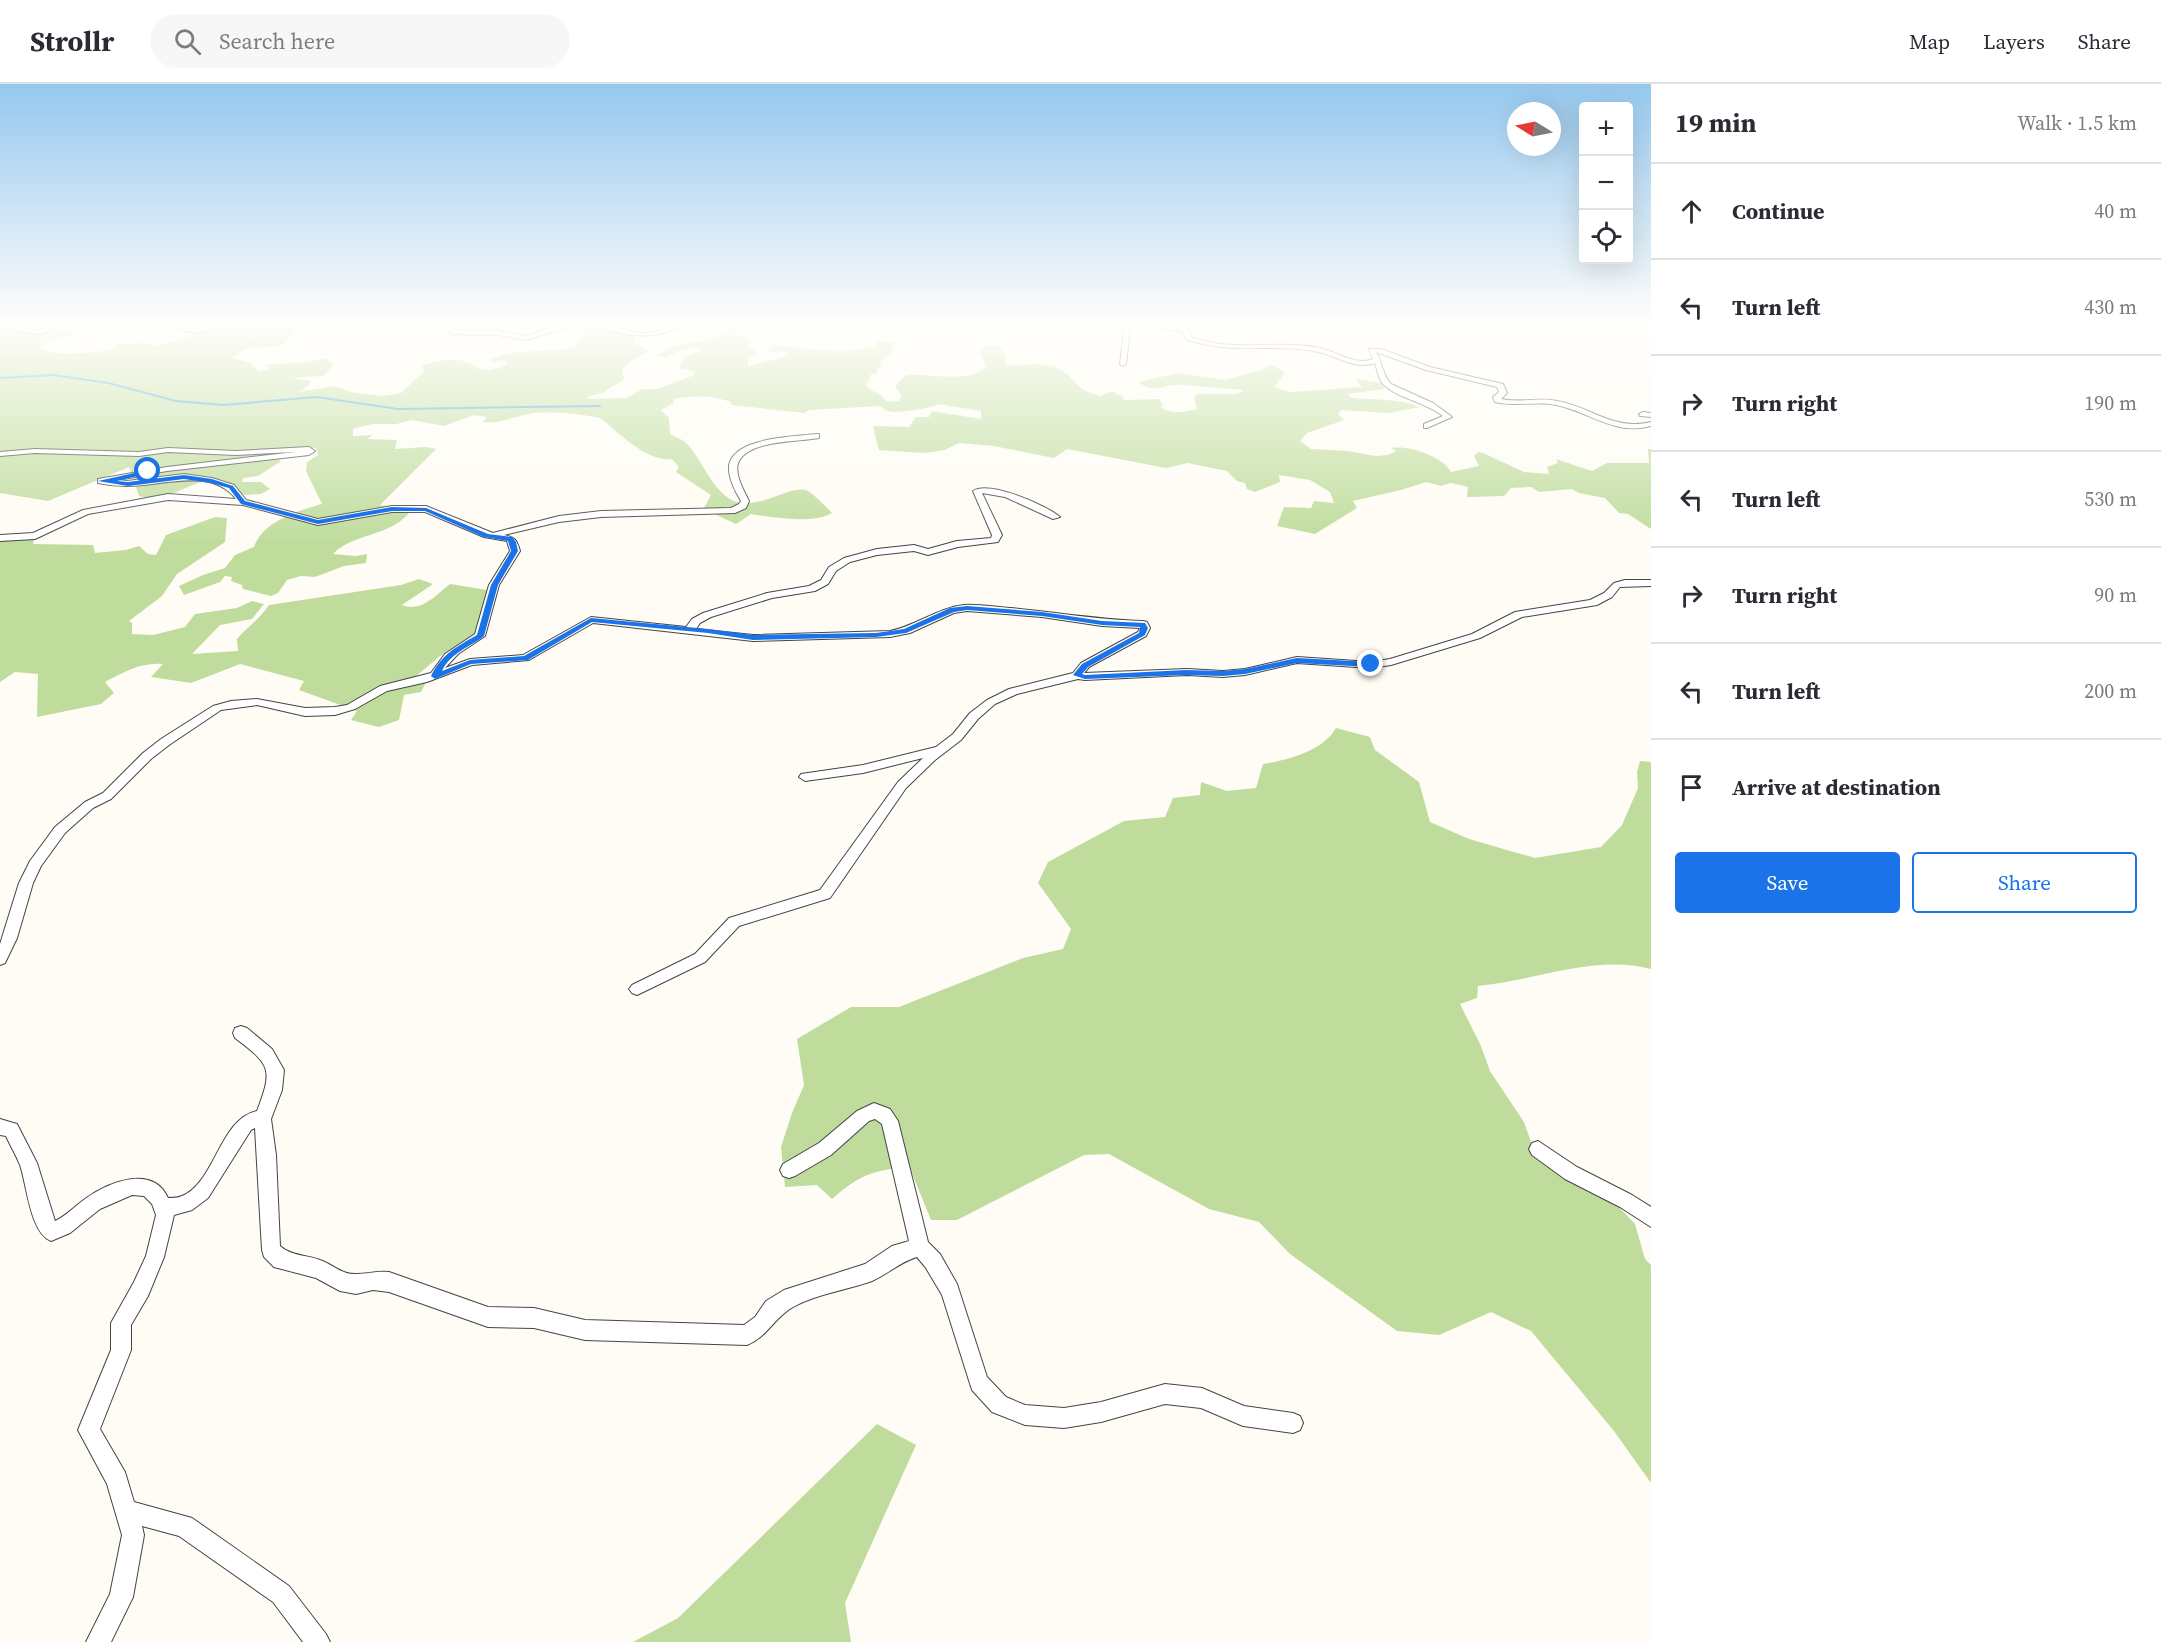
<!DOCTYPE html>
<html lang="en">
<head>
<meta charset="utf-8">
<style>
	body { margin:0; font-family:"Source Serif 4",serif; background:#f7f7f7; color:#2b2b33 }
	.controls { position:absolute; right:18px; top:18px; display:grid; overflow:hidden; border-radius:6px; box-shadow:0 6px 24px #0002 }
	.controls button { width:54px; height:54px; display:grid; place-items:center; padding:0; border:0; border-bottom:2px solid #e1e1e2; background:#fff; color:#2b2b33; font:30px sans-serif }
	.compass { position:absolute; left:1507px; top:18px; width:54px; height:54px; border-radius:50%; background:#fff; box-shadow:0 6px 24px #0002; rotate:280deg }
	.stop { position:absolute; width:18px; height:18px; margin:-14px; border:4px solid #1a73e8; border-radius:50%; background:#fff }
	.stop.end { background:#1a73e8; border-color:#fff; box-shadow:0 2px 6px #0008 }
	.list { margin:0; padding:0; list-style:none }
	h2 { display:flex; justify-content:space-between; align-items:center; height:78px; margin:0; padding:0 24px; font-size:26px }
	h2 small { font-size:20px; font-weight:400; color:#7c7c81 }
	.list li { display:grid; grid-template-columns:39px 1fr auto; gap:18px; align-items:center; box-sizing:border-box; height:96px; padding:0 24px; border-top:2px solid #e1e1e2 }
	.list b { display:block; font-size:22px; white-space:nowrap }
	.list em { font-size:20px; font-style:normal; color:#7c7c81 }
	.actions { display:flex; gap:12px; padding:18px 24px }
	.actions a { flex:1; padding:14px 0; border:2px solid #1a73e8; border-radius:6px; text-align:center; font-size:21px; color:#1a73e8 }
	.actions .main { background:#1a73e8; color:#fff }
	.icon { flex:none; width:33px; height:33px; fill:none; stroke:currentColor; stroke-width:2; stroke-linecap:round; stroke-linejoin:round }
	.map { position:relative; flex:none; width:1651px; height:1558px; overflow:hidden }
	header { display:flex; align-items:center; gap:36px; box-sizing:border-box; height:84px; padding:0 30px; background:#fff; border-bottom:2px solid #e1e1e2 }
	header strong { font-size:28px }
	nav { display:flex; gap:33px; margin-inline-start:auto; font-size:21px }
	.search { width:420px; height:54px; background:#f7f7f7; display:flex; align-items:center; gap:15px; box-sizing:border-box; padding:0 21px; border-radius:33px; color:#7c7c81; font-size:22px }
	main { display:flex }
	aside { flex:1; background:#fff }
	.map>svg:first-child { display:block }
	.forest { fill:#bfdc9c }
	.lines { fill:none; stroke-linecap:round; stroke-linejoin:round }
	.stream { stroke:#40a4ce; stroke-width:2 }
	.minor-casing { stroke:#444; stroke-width:2 }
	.minor { fill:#fff; fill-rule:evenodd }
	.route { fill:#1a73e8 }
</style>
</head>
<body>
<header>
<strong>Strollr</strong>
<div class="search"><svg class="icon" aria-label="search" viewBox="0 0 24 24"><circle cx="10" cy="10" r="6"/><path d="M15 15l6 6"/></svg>Search here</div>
<nav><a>Map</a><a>Layers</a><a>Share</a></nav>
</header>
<main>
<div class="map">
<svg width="1651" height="1558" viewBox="0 0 1651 1558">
	<rect width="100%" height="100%" fill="#fffcf5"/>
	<path class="forest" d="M227 241H291L294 246C283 270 270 260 253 264 244 265 239 269 232 274 242 277 253 277 258 288L270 285 265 281 310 278 325 274 334 281 323 292 291 294 311 297 308 302 298 308 334 302 350 308 382 312 401 309 424 287 422 281C433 279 444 275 455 276 482 278 477 296 508 279L503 276 494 278 489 276C517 262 549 271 577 262L584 248 581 241H634V260L650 267 632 276 622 286 624 295C618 301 610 302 605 308L587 313 589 315 627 314 642 305H658L694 291 695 287 679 284C683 274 689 270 700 267L701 263 684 265 667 273 658 272C676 252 714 265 734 241L758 243 755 246H739L735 248 750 255 748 262 757 268 748 275V282L788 272 786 267 771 269 769 265 774 262C807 263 846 273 878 261L876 257 899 259 891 262 894 267 880 278 883 281 877 285 876 290H871L869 297 865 300C869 306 872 306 877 309 889 315 880 319 899 317L902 312 895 302 906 291C929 289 968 300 986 283L980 268 987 261 999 262 1005 271 1006 282 1036 280 1054 282 1067 290 1083 306 1100 312 1112 307 1123 313 1124 316 1159 315 1163 321 1160 322C1169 331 1185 328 1197 325L1194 314 1197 310H1237L1244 306C1224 304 1203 303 1183 301 1164 299 1155 311 1138 298L1178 289 1225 296 1268 284 1266 282 1273 281 1285 289 1274 303 1290 308 1362 303 1356 295 1382 299 1384 305 1348 310 1351 314C1375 316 1397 314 1420 323L1389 329 1341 326 1338 330 1344 336 1307 349 1300 357 1311 365 1348 367 1375 372 1388 371 1396 367 1391 364C1409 361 1442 372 1451 388L1479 382 1474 372 1478 368 1483 369 1524 388 1549 390 1547 383 1558 379 1556 375 1592 387 1607 379H1649L1648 365H1651V445L1628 430 1619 429 1605 414 1579 409 1572 405 1539 408 1531 403 1511 404 1504 412 1467 413 1468 403 1451 399 1441 402 1426 398 1401 406 1353 417 1357 424 1315 450 1277 442 1284 423 1311 424 1314 417 1334 419 1330 408 1310 396 1279 391 1280 398 1255 408 1247 405 1245 399 1237 397 1227 387 1188 379 1166 384 1067 365 1054 374 994 362 959 359 945 366 924 369 879 366 873 342 909 343 916 333H929L932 327 981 335V327L938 320C933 324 902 328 894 328 888 328 884 325 880 322L809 326 804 329 731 321V318C710 311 695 311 673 315L674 319 661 326 669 334 670 350C675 353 682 355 686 359 702 374 714 412 737 418 763 425 792 399 808 407 816 412 825 422 832 429 813 440 773 434 751 430L736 440 706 426 704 424 711 411 676 388 679 383 672 375C646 378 620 349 600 334 574 329 546 325 520 332 504 336 500 339 483 338L487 333 474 331 444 342 412 336 396 340H372L353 345V352L372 351 368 355 397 356 395 365 426 363 436 365 380 421 409 429C389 453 353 449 333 470L356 472 367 470 366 479 344 482 315 493 301 492 287 496 278 509 271 512 243 505 242 501 231 497 232 493 225 492 220 498 184 511 179 502 203 491 225 484 235 471 254 463C263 437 298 427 322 420L306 387 307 378 318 371 316 364 294 363 278 368 280 378 258 392 243 394 242 398H261L270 405 261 410 244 411C237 407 233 399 225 397 195 389 171 422 139 412L129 383 48 417 0 409V244L39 249 77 245C70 255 54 256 42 258L40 263C53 274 94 268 111 266L117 260 142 259 158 262Z
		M215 433 227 434 225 458 177 490 162 512 129 537 132 539V550L153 551 185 543 195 530 237 524 252 517 264 520 252 535 220 541 192 570 238 567 237 555C248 542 260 535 269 521L401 501 419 495 433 500 402 521C421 529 436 511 450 500L487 506 475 550 440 572 415 593 426 598 421 608 404 611 399 636 379 643 351 636 357 627 299 606 304 597 240 580 191 599 151 593 163 580C141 578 124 588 105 598L114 609 101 620 37 633 38 590 15 588 0 598V456H34L33 460 93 461 95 469 126 466 139 462 148 470 156 471 166 451Z
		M1336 644 1370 653 1375 666 1419 698 1430 738 1469 755 1535 774 1601 763 1622 741 1638 704 1637 688 1640 677 1651 678V885C1595 870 1534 897 1478 902L1477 914 1460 920 1481 962 1490 987 1524 1038 1537 1075 1564 1095 1614 1118 1635 1140 1645 1175 1651 1181V1399L1614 1347 1531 1247 1491 1228 1439 1251 1397 1247 1290 1170 1259 1138 1209 1125 1109 1070 1084 1071 957 1136H931L909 1082C871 1088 862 1089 832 1115L817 1101 785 1103 781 1063 792 1029 804 1001 797 955 851 923H899L1023 874 1063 865 1071 845 1038 799 1048 778 1124 737 1165 733 1173 714 1200 711 1201 698 1227 707 1256 704 1263 680C1288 676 1323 667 1336 644Z
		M877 1340 916 1361 845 1519 851 1558H633L678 1534Z"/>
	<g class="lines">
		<path class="stream" d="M0 294 53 291 108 299 176 317 223 321 317 313 398 325 600 322"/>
		<g class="minor-casing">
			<path id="minor" d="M0 241 39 246 47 244V241H53V245L39 250 0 244Z
				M173 241 191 245 222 241C207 248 187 253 173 241Z
				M442 241H449L453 246 498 247 526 252 559 241H592L562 245 526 256 498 251 451 250Z
				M598 241C615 241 630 250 647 249 660 248 672 241 686 241 657 255 627 255 598 241Z
				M1119 241H1126L1130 247 1126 280 1123 282 1120 280 1124 247Z
				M1136 241 1185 244 1190 247 1191 253C1233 269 1277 255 1320 264 1338 268 1355 282 1373 275L1369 265H1381L1430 283 1503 300 1507 309 1501 315C1520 319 1539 313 1557 317 1592 323 1613 347 1651 338V342C1615 352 1590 328 1556 321 1536 317 1516 323 1495 318L1493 313 1499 308 1497 303 1426 286 1376 268C1382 278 1383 292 1391 300L1433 319 1452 333 1427 344H1424V340L1443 332C1426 318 1391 313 1381 297 1378 292 1377 285 1375 279 1354 286 1337 272 1318 268 1273 258 1231 272 1186 255L1183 248Z
				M1643 328 1651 329V333L1640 332 1639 330Z
				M816 350H819V354C798 358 750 356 739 377 733 388 744 407 749 417L746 424 735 429 601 433 559 438 504 451C515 453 517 456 520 467L499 501 485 552 458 570 445 584 470 575 523 571 591 533 686 543 692 535 703 529 767 509 809 502 821 496 829 483 844 474 877 465 914 461 928 465 957 457 991 454 992 451 973 407C989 396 1046 421 1060 433L1053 435 1005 413 982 409 1002 451 998 458 958 463 928 471 914 467 877 471 850 478 836 487 828 500 815 507 772 514 711 533 700 539 696 545 753 551 890 547C916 542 937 524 964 521 978 520 995 523 1010 524 1054 528 1098 536 1143 537L1147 538 1150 544 1146 552 1089 583 1084 589 1187 585 1223 587 1245 585 1297 573 1371 578 1390 575 1472 550 1515 528 1590 516 1604 509 1614 499 1625 496H1651V502L1620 503 1612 513 1597 521 1522 533 1480 554 1391 581 1371 584 1297 579 1245 591 1223 593 1187 591 1085 596 1078 595 1017 610 995 620 978 635 961 656 935 676 906 704 830 814 739 842 705 878 637 911 632 909 629 905 632 901 695 870 729 834 820 806 898 698 923 674 863 689 805 697 799 693 801 690 863 681 936 663 953 650 970 629 987 616 1009 605 1073 589 1081 579 1138 548 1140 544 1102 542 1042 533 967 527 954 529 910 549 890 553 753 557 593 539 529 576 472 581 427 598 387 607 355 625 335 631 305 632 257 621 221 626 169 661 151 675 111 715 93 724 65 749 41 782 33 799 17 854 5 879 0 881V860L19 799 30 777 55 743 85 718 103 709 143 669 161 655 213 622 231 617 257 615 305 624 335 623 347 621 380 602 431 589 445 570 475 550 489 501 510 467 507 457 484 453 425 428H392L318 441 243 421 168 416 88 430 35 455 0 457V451L33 449 83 426 168 410 236 415C210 382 161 403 126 402 117 402 107 401 98 399V395L167 383 295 368 236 371 168 368 139 372 35 369 0 372V368L35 365 139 368 168 364 236 367 309 363 315 367 309 371 167 387 118 396 127 397 184 390 212 394 234 401 246 416 318 435 392 422H426L493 449 559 432 601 427 731 424 739 420 741 417C735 407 728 394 729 382 733 353 794 353 816 350Z
				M241 942 247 944 272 965 284 986 282 1006 271 1035 276 1071 280 1162C291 1172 307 1171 320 1176 332 1180 342 1191 356 1190 369 1190 374 1187 389 1188L488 1223 534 1224 585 1236 744 1241 755 1233 766 1217 784 1206 865 1180 892 1162 909 1157 882 1040 875 1035 869 1037 831 1071 795 1092 789 1094 783 1092 780 1086 783 1080 819 1059 857 1027 874 1019 890 1025 898 1037 928 1158 940 1170 957 1200 987 1293 1006 1313 1025 1321 1064 1324 1101 1318 1165 1300 1202 1304 1244 1322 1293 1329 1300 1332 1303 1339 1300 1346 1293 1349 1243 1342 1201 1324 1165 1320 1101 1338 1064 1344 1025 1341 992 1328 972 1306 942 1211 926 1184 917 1173C900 1178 888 1190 872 1197 847 1206 816 1210 793 1223 774 1234 767 1253 747 1261L585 1256 534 1244 488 1243 389 1208 373 1206 356 1210 340 1207 316 1194 274 1183 264 1173 262 1166 255 1044 251 1046 208 1114 192 1126 174 1131 164 1173 148 1212 131 1241V1266L100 1345 125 1388 134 1418 192 1434 289 1502 326 1550 330 1558H303L273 1518 179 1452 142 1442 144 1451 133 1513 111 1558H86L110 1510 122 1451 107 1400 78 1346 111 1266V1239L134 1198 146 1172 156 1131 152 1120 144 1112 132 1111 100 1125 70 1149 51 1157C30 1149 27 1101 20 1081 16 1071 10 1061 6 1052L0 1051V1035L17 1040 37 1079 55 1137C66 1132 75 1122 85 1115 108 1098 153 1080 168 1114 172 1114 178 1114 182 1112 215 1099 220 1034 257 1027 273 985 271 981 235 954L233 949 235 944Z
				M1538 1057 1577 1083 1632 1111 1651 1123V1143L1620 1123 1565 1095 1532 1071 1529 1065 1532 1059Z"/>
		</g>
		<use href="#minor" class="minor"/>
	</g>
	<linearGradient id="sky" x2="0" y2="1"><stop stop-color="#95c8ee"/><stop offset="0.52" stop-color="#fffefa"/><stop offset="1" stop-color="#fffefa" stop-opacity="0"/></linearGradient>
	<rect width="1651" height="460" fill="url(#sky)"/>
	<path class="route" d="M148 386 150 389 117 397 128 398 184 391 212 395 233 402 245 417 318 436 392 423 426 424 488 450 512 453 516 458 518 467 498 501 484 552C469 564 451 568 442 587L470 576 524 572 591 534 708 545 753 551 876 549 904 545 950 524 967 522 1042 528 1102 537 1145 539 1148 544 1145 551 1088 583 1082 590 1085 591 1186 586 1223 587 1245 585 1297 574 1371 578 1375 580 1371 583 1297 579 1245 590 1223 592 1186 591 1085 595 1073 591 1082 580 1139 549 1140 543 1102 541 1042 532 967 526 954 528 906 549 876 553 753 556 708 549 592 538 528 576 471 580 435 595 431 592C442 570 456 563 477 551L491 501 511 467 508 457 484 453 425 427H392L318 440 241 420 229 404 211 399 184 395 128 402 98 397Z"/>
</svg>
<div class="controls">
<button>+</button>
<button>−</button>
<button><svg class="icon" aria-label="locate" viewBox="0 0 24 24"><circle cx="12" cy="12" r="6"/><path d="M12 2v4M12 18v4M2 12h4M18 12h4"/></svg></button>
</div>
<svg class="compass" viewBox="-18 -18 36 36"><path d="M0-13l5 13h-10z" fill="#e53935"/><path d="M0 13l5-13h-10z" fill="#7c7c81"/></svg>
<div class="stop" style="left:148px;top:387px"></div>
<div class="stop end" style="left:1371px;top:580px"></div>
</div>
<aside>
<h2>19 min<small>Walk · 1.5 km</small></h2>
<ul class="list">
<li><svg class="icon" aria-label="ahead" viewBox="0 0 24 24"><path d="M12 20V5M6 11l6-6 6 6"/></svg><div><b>Continue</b></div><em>40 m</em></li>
<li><svg class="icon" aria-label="left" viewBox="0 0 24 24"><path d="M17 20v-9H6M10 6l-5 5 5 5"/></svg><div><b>Turn left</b></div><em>430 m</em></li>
<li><svg class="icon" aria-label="right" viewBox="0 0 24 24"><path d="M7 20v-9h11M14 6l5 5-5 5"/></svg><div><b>Turn right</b></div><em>190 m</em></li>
<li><svg class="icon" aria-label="left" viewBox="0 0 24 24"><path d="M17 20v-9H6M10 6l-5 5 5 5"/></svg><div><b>Turn left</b></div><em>530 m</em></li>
<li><svg class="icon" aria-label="right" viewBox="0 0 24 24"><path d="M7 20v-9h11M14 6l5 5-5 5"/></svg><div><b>Turn right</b></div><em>90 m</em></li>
<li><svg class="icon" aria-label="left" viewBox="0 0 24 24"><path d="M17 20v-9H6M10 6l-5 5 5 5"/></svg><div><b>Turn left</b></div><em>200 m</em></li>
<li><svg class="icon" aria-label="arrive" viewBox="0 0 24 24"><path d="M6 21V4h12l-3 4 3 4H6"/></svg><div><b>Arrive at destination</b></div></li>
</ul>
<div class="actions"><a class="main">Save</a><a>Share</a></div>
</aside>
</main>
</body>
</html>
